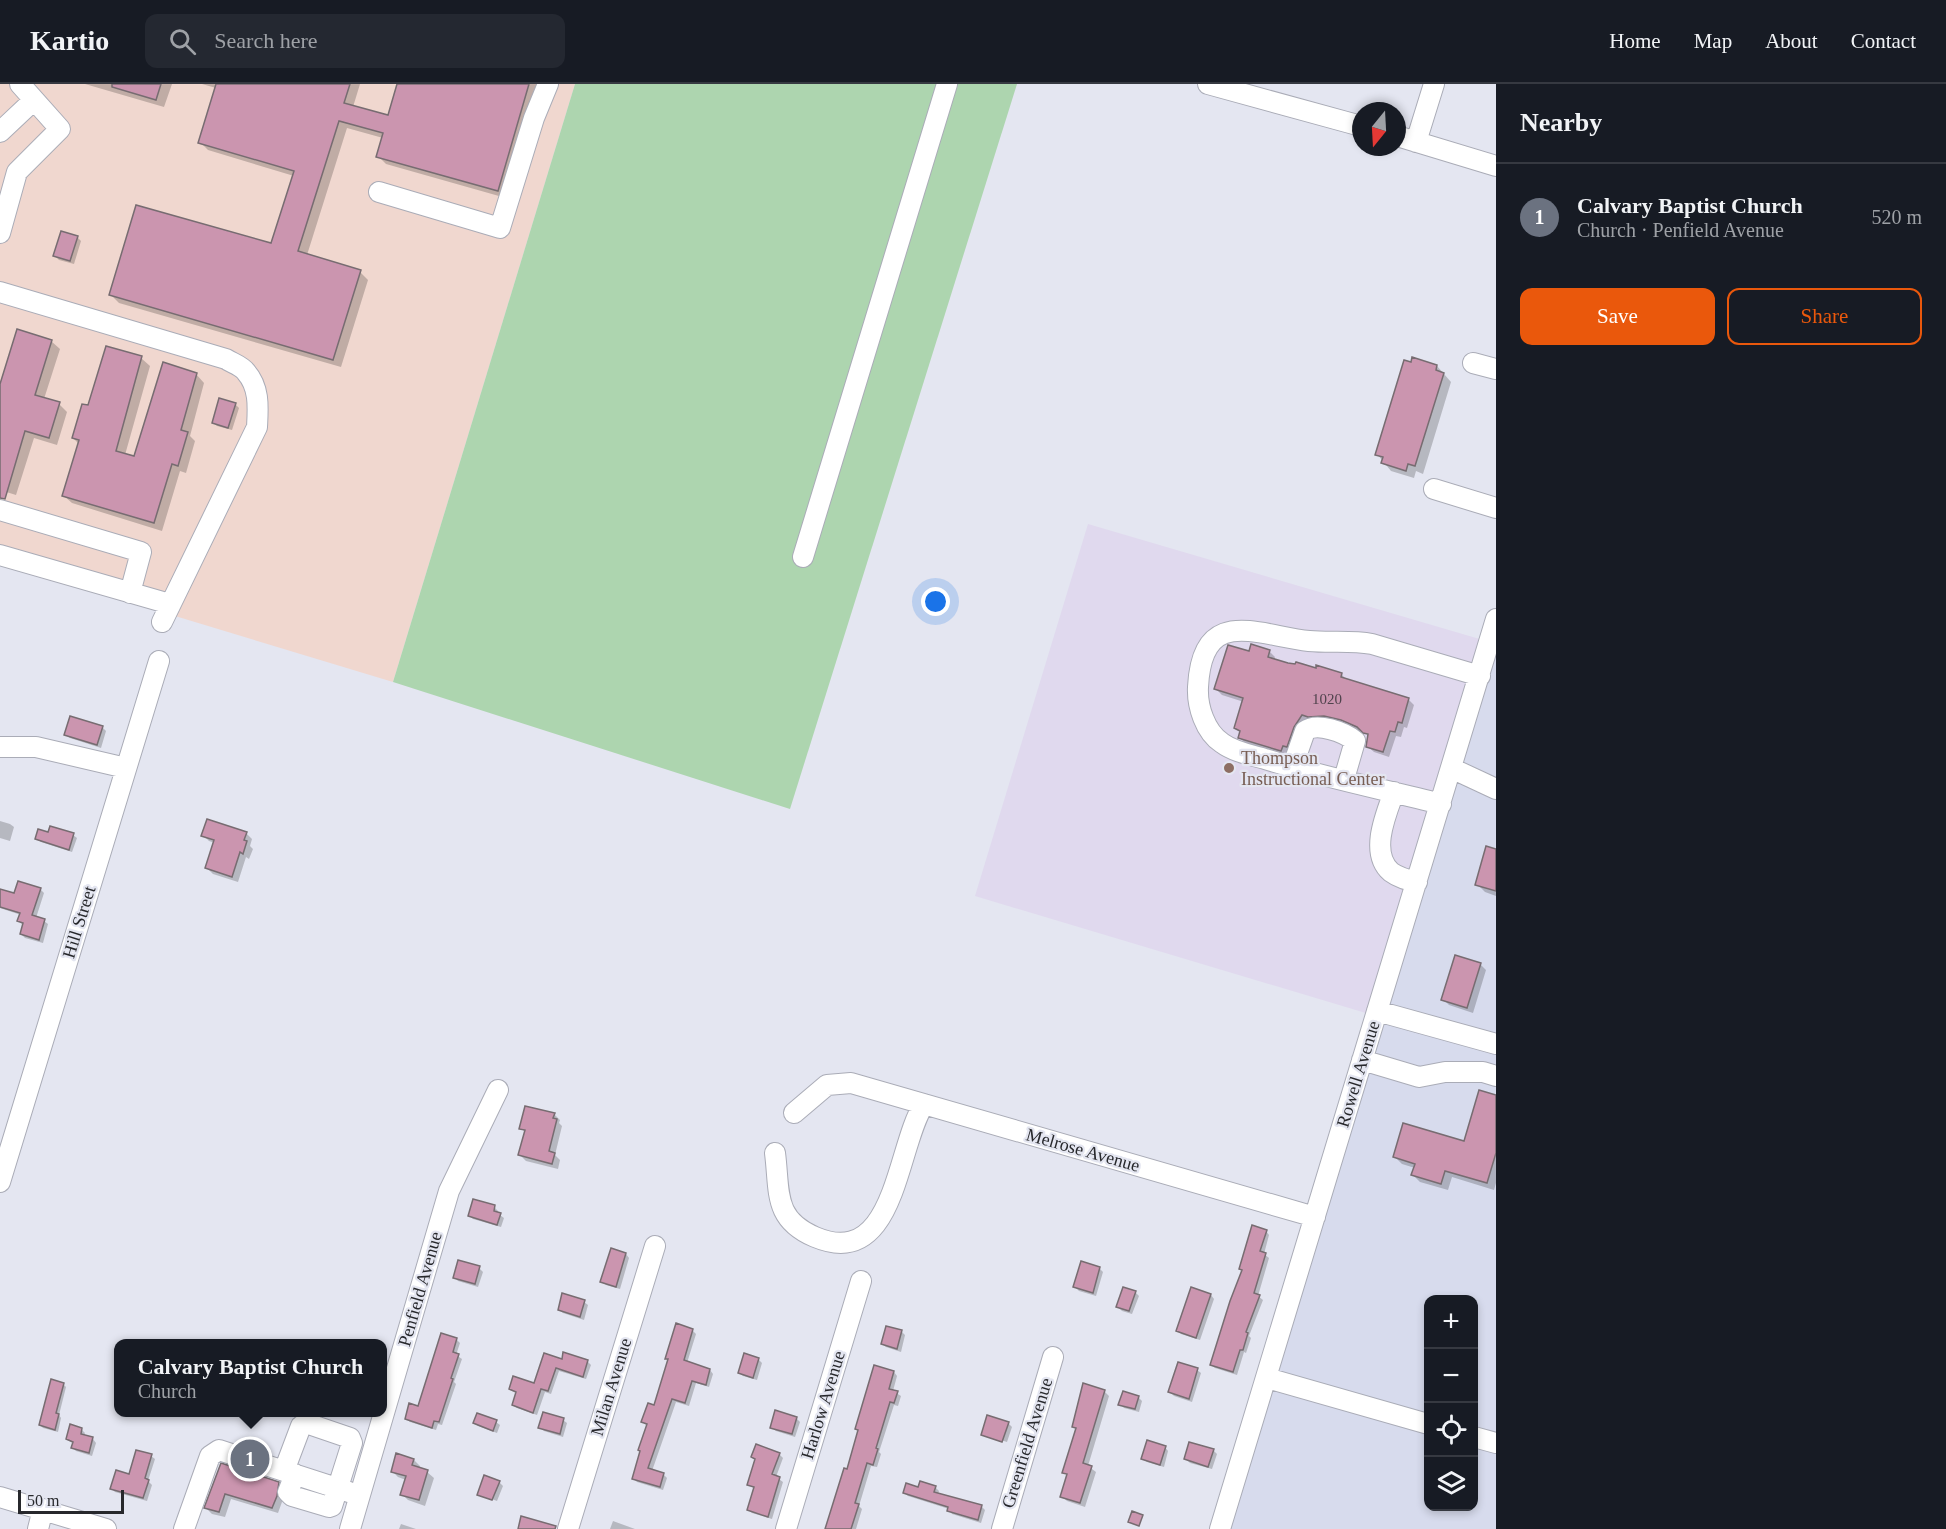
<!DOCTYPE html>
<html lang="en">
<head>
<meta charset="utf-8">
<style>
	body { margin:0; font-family:Georgia,serif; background:#242831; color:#f1f3f6 }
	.controls { position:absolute; right:18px; bottom:18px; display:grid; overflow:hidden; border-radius:12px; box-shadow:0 3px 9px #0003 }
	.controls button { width:54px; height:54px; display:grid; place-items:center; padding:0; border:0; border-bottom:2px solid #363941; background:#171b24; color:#f1f3f6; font:30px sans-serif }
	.compass { position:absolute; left:1352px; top:18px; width:54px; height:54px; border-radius:50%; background:#171b24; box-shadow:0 3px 9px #0003; rotate:198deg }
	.scale { position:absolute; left:18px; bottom:15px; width:106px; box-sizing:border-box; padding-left:6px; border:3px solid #27282c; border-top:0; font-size:16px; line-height:21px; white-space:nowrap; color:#27282c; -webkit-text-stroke:4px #e4e6f1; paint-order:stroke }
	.you { position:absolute; left:936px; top:518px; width:21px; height:21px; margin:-15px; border:4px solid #fff; border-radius:50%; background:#1a73e8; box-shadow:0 0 0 9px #1a73e833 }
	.badge { display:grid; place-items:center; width:39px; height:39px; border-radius:50%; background:#ea580c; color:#fff; font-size:20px; font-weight:700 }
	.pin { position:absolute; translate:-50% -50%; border:3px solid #fff; box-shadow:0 2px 6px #0006 }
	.popup { position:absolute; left:114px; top:1255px; width:273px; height:78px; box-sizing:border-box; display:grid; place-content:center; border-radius:12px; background:#171b24; filter:drop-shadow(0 2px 4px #0005); font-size:20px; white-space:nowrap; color:#9ea1a6 }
	.popup b { font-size:22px; color:#f1f3f6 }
	.popup::after { content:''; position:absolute; left:50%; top:100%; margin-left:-12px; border:12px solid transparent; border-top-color:#171b24 }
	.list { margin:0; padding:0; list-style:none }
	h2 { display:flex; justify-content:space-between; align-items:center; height:78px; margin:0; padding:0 24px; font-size:26px }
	h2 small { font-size:20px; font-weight:400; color:#9ea1a6 }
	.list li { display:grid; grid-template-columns:39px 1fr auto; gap:18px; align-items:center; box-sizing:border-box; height:108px; padding:0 24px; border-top:2px solid #363941 }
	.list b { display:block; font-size:22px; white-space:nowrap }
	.list p { margin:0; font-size:20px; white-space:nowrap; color:#9ea1a6 }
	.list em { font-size:20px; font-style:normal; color:#9ea1a6 }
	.actions { display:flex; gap:12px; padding:18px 24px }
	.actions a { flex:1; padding:14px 0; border:2px solid #ea580c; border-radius:12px; text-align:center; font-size:21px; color:#ea580c }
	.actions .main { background:#ea580c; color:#fff }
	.icon { flex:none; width:33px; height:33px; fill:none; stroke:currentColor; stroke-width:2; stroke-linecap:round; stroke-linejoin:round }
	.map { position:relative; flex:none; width:1496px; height:1445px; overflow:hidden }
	header { display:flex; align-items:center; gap:36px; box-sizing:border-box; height:84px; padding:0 30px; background:#171b24; border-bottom:2px solid #363941 }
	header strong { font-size:28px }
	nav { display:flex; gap:33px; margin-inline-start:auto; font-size:21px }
	.search { width:420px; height:54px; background:#242831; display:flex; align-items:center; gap:15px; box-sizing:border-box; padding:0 21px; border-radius:12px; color:#9ea1a6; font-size:22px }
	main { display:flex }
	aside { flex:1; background:#171b24 }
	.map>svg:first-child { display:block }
	.commercial { fill:#f0d7cf }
	.built { fill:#d7dbed; fill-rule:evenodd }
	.education { fill:#e0d9ee }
	.green { fill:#add5af }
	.shadow { fill:#0003 }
	.building { fill:#cb95af; stroke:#776c71; stroke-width:1.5 }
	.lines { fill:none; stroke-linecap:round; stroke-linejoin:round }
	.minor-casing { stroke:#aaacb7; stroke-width:22 }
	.minor { stroke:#fff; stroke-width:20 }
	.education-dot { fill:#8d6e63; stroke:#e4e6f1; stroke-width:2 }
	.labels { text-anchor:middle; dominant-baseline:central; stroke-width:4.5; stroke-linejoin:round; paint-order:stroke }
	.number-label { font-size:15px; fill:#50434d }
	.education-label { font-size:18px; fill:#785e54; stroke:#e4e6f1; text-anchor:start }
	.street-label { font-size:18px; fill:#27282c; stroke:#e4e6f1 }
</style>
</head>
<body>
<header>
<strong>Kartio</strong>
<div class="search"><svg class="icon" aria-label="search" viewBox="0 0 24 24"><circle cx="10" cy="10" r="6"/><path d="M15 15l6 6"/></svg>Search here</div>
<nav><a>Home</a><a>Map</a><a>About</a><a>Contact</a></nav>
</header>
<main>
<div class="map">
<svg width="1496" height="1445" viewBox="0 0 1496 1445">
	<rect width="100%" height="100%" fill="#e4e6f1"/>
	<path class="commercial" d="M0 0H575L393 598 0 479Z"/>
	<path class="built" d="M1496 554V1445H1229ZM1428 1216H1474V1422H1428Z"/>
	<path class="education" d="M1088 440 1483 556 1369 930 975 812Z"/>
	<path class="green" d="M575 0H1017L790 725 393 598Z"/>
	<path class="shadow" d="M85 0H172L164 23Z
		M202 0H360L353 23 389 33 399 0H539L506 114 386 80 378 72 383 54 347 44 307 171 360 188 368 196 341 283 119 219 111 211 272 161 294 92 208 66 200 58 216 4Z
		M77 153 81 157 74 180 59 176 55 172Z
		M51 257 60 265 44 315 59 320 67 328 57 361 34 354 16 411 0 406V305Z
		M141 274 150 282 125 371 135 374 196 290 204 299 190 352 195 357 186 389 180 387 162 447 72 419 63 411 79 360 73 354 89 323Z
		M1437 282 1451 298 1423 390 1416 387 1414 394 1391 387 1377 370Z
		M235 320 239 324 232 346 217 342 214 339Z
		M1269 567 1275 573 1274 576 1341 590 1347 596 1408 615 1414 621 1407 644 1404 643 1401 653 1396 652 1389 673 1374 668 1367 662 1369 652 1365 649 1340 639 1308 636 1287 672 1246 660 1240 654 1241 649 1236 644 1244 618 1222 611 1216 605 1250 569Z
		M102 643 106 647 101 664 70 654 66 651Z
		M0 737 10 740 14 743 10 757 0 754Z
		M246 749 252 755 250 762 253 765 249 775 246 773 238 798 213 790 207 784 215 759 209 757 203 751Z
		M49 750 73 751 77 754 72 768 41 758 37 755Z
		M1496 766V812L1485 808 1477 800Z
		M40 805 44 809 36 834 44 837 48 840 43 859 25 854 21 850 23 841 19 837 21 831 0 824V807L15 811Z
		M1480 880 1486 886 1473 929 1449 921 1443 915Z
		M1496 1012V1099L1494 1106 1452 1093 1448 1106 1420 1098 1413 1091 1415 1084 1402 1080 1395 1073 1465 1059Z
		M554 1030 560 1036 559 1039 562 1042 555 1071 560 1076 558 1085 526 1077 520 1071 526 1049 521 1044Z
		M494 1123 498 1127 497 1129 504 1134 501 1143 473 1135 470 1132Z
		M1266 1147 1269 1151 1264 1170 1269 1174 1258 1212 1263 1216 1249 1252 1251 1254 1246 1269 1244 1268 1237 1291 1215 1284 1211 1281Z
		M626 1170 629 1174 620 1205 606 1201 602 1197Z
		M479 1184 483 1188 478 1203 458 1197 454 1193Z
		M1099 1184 1103 1188 1096 1212 1079 1207 1075 1203Z
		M1192 1205 1211 1211 1214 1215 1200 1256 1181 1250 1178 1246Z
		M1135 1208 1139 1212 1132 1230 1122 1227 1118 1223Z
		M584 1218 588 1221 584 1236 563 1229 559 1226Z
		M887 1243 902 1248 905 1251 901 1268 886 1263 882 1260Z
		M692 1246 696 1250 687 1279 710 1286 713 1290 709 1303 696 1299 689 1322 676 1318 652 1387 663 1390 667 1394 663 1406 637 1398 633 1394 647 1342 643 1338 655 1323 669 1276 667 1274Z
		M457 1256 460 1259 456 1271 462 1275 454 1298 456 1300 442 1341 438 1340 436 1346 410 1338 406 1335 419 1324Z
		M758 1275 762 1279 757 1296 743 1292 740 1289Z
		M563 1276 587 1277 591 1281 586 1295 559 1287 551 1310 545 1308 537 1331 517 1324 513 1321 517 1309 510 1305 535 1301Z
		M875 1283 894 1288 897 1292 893 1307 901 1312 898 1322 894 1321 879 1368 881 1370 877 1383 871 1382 859 1422 862 1425 856 1445H826L848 1386 859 1348 856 1345Z
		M1197 1286 1201 1289 1192 1318 1174 1312 1170 1308Z
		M52 1297 64 1301 66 1303 59 1331 61 1334 58 1348 43 1344 40 1341Z
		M1104 1307 1109 1312 1088 1382 1096 1388 1085 1423 1067 1417 1062 1412 1068 1392 1064 1388 1077 1346 1073 1343Z
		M1138 1313 1142 1317 1139 1328 1124 1324 1120 1320Z
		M796 1334 800 1338 795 1353 776 1347 772 1344Z
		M563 1336 567 1339 563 1353 544 1347 540 1343Z
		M496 1338 500 1341 497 1349 478 1342 474 1339Z
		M1008 1339 1012 1343 1007 1358 985 1351V1353L983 1351Z
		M81 1345 85 1349 84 1352 93 1355 96 1359 92 1372 76 1367 73 1364 74 1360 67 1355Z
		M1165 1363 1168 1367 1164 1383 1147 1378 1143 1375Z
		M1213 1366 1217 1370 1212 1385 1190 1379 1186 1375Z
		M779 1370 783 1374 776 1393 783 1398 772 1435 752 1429 749 1426 755 1405 749 1401 756 1376 753 1373Z
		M151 1372 155 1375 148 1397 152 1401 147 1417 115 1408 112 1405 130 1392Z
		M414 1376 420 1382 419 1385 427 1388 434 1394 425 1422 408 1416 402 1410 406 1396 398 1393 392 1387Z
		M222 1381 278 1399 284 1405 282 1418 278 1429 231 1415 225 1433 212 1430 206 1424Z
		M499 1398 503 1402 497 1417 481 1411V1413L479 1411Z
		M935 1403 939 1407 938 1410 981 1422 985 1426 981 1439 952 1430 949 1425 908 1412 904 1409Z
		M613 1437 635 1445H610Z
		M401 1440 416 1445H399Z"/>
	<path class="building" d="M112 0H161L156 16 112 3Z
		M216 0H350L344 19 388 31 397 0H529L498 107 376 73 383 49 339 37 298 167 361 186 333 276 109 211 136 121 271 159 294 87 198 59Z
		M61 147 78 152 70 177 53 172Z
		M17 245 52 256 35 311 60 318 49 354 25 347 5 415 0 414V300Z
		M106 262 142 272 116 367 134 372 163 278 197 289 181 346 188 348 178 382 172 380 154 439 62 412 79 356 72 354 82 320 88 321Z
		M1412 273 1437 281 1436 286 1444 289 1415 382 1408 380 1406 387 1381 379 1383 373 1375 371 1404 276 1411 278Z
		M219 314 236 319 228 344 212 339Z
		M1251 560 1270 566 1268 573 1288 579 1295 580 1296 578 1316 584V581L1342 589 1341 593 1409 614 1402 639 1398 638 1395 648 1390 647 1383 668 1366 663 1368 650 1363 649 1357 643 1341 636 1324 632 1308 633 1302 631 1294 643 1287 663 1283 662 1281 667 1238 654 1240 647 1234 644 1243 614 1214 605 1228 561 1249 567Z
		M70 632 103 642 97 661 64 651Z
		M207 735 247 748 244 756 247 757 243 770 240 768 232 793 205 784 214 756 201 752Z
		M50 742 74 749 69 766 35 755 38 745 48 748Z
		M1486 762 1496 765V807L1475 801Z
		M18 797 41 804 32 831 45 835 39 856 20 850 23 839 17 837 20 829 0 823V805L14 809Z
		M1455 871 1481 879 1467 924 1441 916Z
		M1479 1006 1496 1011V1069L1487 1099 1445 1087 1441 1100 1411 1091 1415 1080 1393 1073 1403 1039 1464 1057Z
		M525 1022 555 1029 553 1034 557 1035 549 1067 555 1069 552 1080 518 1071 525 1046 519 1045Z
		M473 1115 495 1121 494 1127 501 1129 497 1141 468 1132Z
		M1252 1141 1267 1146 1260 1167 1266 1169 1254 1209 1260 1211 1246 1248 1248 1249 1243 1266H1240L1233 1288 1210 1281 1230 1217 1242 1186 1239 1185Z
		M611 1164 626 1169 616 1203 600 1198Z
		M458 1176 480 1182 475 1200 453 1194Z
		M1081 1177 1100 1183 1093 1209 1073 1203Z
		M1123 1203 1136 1207 1129 1227 1116 1223Z
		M1191 1203 1211 1210 1196 1254 1176 1247Z
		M562 1209 585 1216 580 1233 558 1226Z
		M676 1239 693 1245 684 1276 710 1285 706 1301 692 1297 685 1319 672 1315 648 1384 664 1389 660 1403 632 1395 640 1367 638 1366 647 1340 641 1338 648 1319 654 1321 668 1275H665Z
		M886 1242 902 1246 897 1265 881 1260Z
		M441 1249 457 1254 453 1268 459 1270 451 1294 453 1295 439 1338 434 1337 432 1344 405 1335 409 1319 418 1322Z
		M563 1268 588 1276 583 1293 556 1284 548 1307 541 1305 533 1329 512 1321 516 1308 509 1305 513 1292 534 1299 544 1269 562 1275Z
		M744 1269 759 1274 753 1294 738 1289Z
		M1178 1278 1198 1284 1189 1315 1168 1308Z
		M874 1281 894 1287 889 1305 898 1307 894 1319 890 1318 876 1364 878 1365 873 1381 867 1379 855 1419 859 1420 851 1445H825L844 1384 847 1385 858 1346 855 1345Z
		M51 1295 64 1299 56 1329 59 1330 55 1346 39 1341Z
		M1083 1299 1105 1306 1083 1379 1092 1382 1080 1419 1060 1413 1067 1390 1062 1389 1076 1344 1072 1343Z
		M1123 1307 1139 1312 1135 1325 1118 1321Z
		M775 1326 797 1333 792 1350 770 1344Z
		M543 1328 564 1334 560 1350 538 1344Z
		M477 1329 497 1336 493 1347 473 1339Z
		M987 1331 1009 1338 1002 1358 981 1351Z
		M70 1340 82 1344 81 1350 93 1353 89 1369 71 1364 73 1358 66 1355Z
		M1147 1356 1166 1362 1160 1381 1141 1375Z
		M1189 1358 1214 1365 1208 1383 1184 1375Z
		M756 1360 780 1369 772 1390 780 1393 768 1433 747 1426 754 1403 747 1401 755 1375 751 1373Z
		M136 1366 152 1370 145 1394 149 1396 143 1414 110 1405 116 1386 129 1390Z
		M396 1369 414 1375 412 1381 428 1386 419 1416 400 1411 406 1392 391 1388Z
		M221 1379 279 1398 277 1412 272 1424 225 1410 219 1428 204 1424Z
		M484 1391 500 1397 492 1416 477 1411Z
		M920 1397 936 1402 934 1408 982 1421 978 1436 947 1427 948 1423 903 1409 906 1399 918 1403Z
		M1132 1427 1143 1431 1139 1442 1128 1438Z
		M521 1432 556 1442 555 1445H518Z"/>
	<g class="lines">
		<g class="minor-casing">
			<path id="minor" d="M1208 0 1361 42
				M0 48 34 16
				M1397 52 1496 82
				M1416 58 1434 0
				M379 108 500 144 534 34 548 0
				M0 149 17 88 60 45 20 0
				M0 208 226 275C232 279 242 282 246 288 260 304 258 324 257 343L162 538
				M1473 279 1496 285
				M1434 405 1496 424
				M0 426 141 468 130 509
				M0 471 170 520
				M803 473 947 0
				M0 663H36L126 684
				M1292 684 1305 647C1317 638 1344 648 1355 657L1344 695
				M1451 684 1496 705
				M1394 708C1386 730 1369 769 1391 788 1399 794 1408 796 1417 798
				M1441 720C1382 705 1322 693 1265 675 1251 671 1234 668 1222 659 1205 648 1197 622 1198 603 1202 521 1256 551 1309 557 1330 559 1351 556 1372 560L1480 592
				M1377 927 1496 960
				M1362 976 1419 993 1445 988H1483L1496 992
				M794 1029 827 1001 851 999 1315 1133
				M775 1069C780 1108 773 1135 815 1153 896 1187 896 1063 924 1020
				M0 1098 159 577
				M1267 1294 1428 1340
				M1474 1353 1496 1359
				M284 1387 301 1342 306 1339 350 1354 352 1359 332 1422 329 1423 292 1412 288 1408 295 1390
				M0 1413 106 1445
				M38 1445 43 1425
				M184 1445 210 1372 219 1366 349 1408
				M350 1445 449 1107 498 1006
				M568 1445 655 1162
				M786 1445 861 1197
				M1002 1445 1053 1273
				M1220 1445 1496 535"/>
		</g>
		<use href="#minor" class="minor"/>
	</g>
	<circle class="education-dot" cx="1229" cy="684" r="6"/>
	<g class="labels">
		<g class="number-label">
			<text x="1327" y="615">1020</text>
		</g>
		<g class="education-label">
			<text x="1241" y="674">Thompson<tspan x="1241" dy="21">Instructional Center</tspan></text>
		</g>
		<g class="street-label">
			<text transform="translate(79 838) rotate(-73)">Hill Street</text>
			<text transform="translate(1358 990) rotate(-73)">Rowell Avenue</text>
			<text transform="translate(1083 1066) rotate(16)">Melrose Avenue</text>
			<text transform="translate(420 1205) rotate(-74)">Penfield Avenue</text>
			<text transform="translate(611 1303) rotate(-73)">Milan Avenue</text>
			<text transform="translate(823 1321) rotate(-73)">Harlow Avenue</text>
			<text transform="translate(1027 1359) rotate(-73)">Greenfield Avenue</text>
		</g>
	</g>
</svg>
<div class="controls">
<button>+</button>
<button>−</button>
<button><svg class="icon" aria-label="locate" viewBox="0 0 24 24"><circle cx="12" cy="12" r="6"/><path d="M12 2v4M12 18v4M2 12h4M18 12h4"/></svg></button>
<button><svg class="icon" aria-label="layers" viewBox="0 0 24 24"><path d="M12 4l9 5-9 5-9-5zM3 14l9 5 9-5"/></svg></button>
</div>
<svg class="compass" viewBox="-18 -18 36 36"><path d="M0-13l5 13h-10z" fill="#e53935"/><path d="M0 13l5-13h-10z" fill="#9ea1a6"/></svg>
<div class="scale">50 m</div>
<div class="you"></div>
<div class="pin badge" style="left:250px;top:1375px;background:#6b7280">1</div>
<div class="popup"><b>Calvary Baptist Church</b>Church</div>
</div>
<aside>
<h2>Nearby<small></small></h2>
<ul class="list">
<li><span class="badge" style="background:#6b7280">1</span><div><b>Calvary Baptist Church</b><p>Church · Penfield Avenue</p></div><em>520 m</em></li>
</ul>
<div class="actions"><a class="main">Save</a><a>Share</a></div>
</aside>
</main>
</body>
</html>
